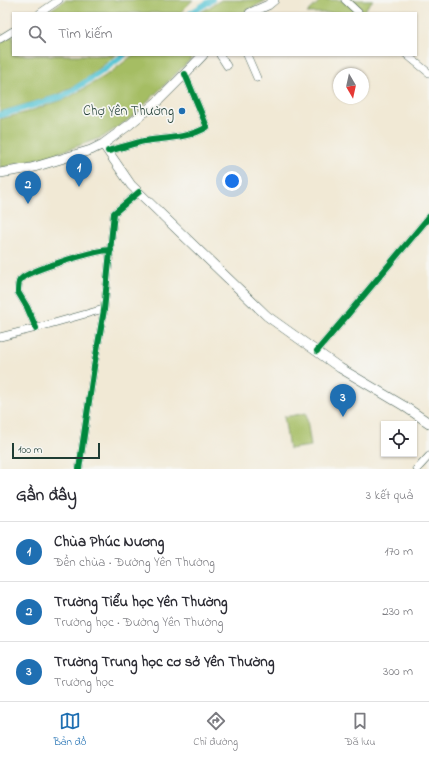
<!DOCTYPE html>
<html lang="vi">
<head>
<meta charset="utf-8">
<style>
	body { margin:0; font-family:"Indie Flower",sans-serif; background:#f7f7f7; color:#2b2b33 }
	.controls { position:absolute; right:12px; bottom:12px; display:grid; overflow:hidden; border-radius:0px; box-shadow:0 1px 3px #0004 }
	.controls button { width:36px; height:36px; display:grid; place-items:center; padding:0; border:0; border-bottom:1px solid #e1e1e2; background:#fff; color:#2b2b33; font:20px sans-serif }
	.compass { position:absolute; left:333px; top:68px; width:36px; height:36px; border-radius:50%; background:#fff; box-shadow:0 1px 3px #0004; rotate:171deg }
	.scale { position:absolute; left:12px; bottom:10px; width:88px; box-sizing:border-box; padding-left:4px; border:2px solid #1f3d34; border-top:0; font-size:11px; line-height:14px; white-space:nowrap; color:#1f3d34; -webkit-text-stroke:3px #f6f6f2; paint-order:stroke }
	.you { position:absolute; left:232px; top:181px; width:14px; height:14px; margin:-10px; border:3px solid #fff; border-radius:50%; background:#1a73e8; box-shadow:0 0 0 6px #1a73e833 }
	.badge { display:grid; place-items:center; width:26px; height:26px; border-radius:50%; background:#1f6fb2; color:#fff; font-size:13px; font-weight:700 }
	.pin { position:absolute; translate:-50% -33px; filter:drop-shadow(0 1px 2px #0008) }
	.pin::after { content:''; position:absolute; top:21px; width:14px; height:12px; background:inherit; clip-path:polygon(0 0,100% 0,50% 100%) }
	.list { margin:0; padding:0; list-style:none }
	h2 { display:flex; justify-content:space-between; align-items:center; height:52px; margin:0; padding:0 16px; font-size:17px }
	h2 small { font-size:13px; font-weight:400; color:#7c7c81 }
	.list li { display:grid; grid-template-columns:26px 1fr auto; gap:12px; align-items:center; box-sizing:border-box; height:60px; padding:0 16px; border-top:1px solid #e1e1e2 }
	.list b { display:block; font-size:15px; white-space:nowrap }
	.list p { margin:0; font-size:13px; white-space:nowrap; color:#7c7c81 }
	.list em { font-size:13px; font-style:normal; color:#7c7c81 }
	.icon { flex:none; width:22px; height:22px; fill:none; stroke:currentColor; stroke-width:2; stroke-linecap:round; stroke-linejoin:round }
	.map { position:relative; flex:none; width:429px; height:469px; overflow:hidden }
	.search { position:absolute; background:#fff; box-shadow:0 1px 3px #0004; left:12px; right:12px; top:12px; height:44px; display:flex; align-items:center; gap:10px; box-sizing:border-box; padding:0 14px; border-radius:0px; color:#7c7c81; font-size:15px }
	.sheet { height:232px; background:#fff }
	nav { display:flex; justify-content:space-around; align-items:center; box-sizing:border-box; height:56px; border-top:1px solid #e1e1e2; background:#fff; font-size:11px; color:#7c7c81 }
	nav a { display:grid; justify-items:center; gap:2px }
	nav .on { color:#1f6fb2 }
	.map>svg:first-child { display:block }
	.garden { fill:#a5bd63; stroke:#627d4c }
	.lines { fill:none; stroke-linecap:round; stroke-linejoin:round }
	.canal { stroke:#5bc6d5; stroke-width:6 }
	.minor-casing { stroke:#3e574c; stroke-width:8 }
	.major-casing { stroke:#3e574c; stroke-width:10 }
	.minor { stroke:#fff; stroke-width:7 }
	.major { stroke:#fff; stroke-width:9 }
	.cycleway-casing { stroke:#f6f6f2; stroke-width:8 }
	.cycleway { stroke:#00873e; stroke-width:6 }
	.poi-dot { fill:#1f6fb2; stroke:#f6f6f2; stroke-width:1.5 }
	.labels { text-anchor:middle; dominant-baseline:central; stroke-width:3.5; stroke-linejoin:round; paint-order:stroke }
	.poi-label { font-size:14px; fill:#1f3d34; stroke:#f6f6f2; text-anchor:end }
</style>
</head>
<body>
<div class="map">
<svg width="429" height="469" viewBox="0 0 429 469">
	<rect width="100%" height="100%" fill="#f6f6f2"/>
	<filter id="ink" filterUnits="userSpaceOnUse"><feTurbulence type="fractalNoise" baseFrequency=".025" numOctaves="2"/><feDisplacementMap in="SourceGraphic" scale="8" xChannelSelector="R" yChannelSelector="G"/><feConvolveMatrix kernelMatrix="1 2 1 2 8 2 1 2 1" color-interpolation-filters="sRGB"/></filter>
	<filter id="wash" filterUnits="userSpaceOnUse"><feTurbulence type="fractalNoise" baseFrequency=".012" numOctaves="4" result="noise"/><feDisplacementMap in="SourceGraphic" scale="16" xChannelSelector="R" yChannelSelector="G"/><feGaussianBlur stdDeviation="0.9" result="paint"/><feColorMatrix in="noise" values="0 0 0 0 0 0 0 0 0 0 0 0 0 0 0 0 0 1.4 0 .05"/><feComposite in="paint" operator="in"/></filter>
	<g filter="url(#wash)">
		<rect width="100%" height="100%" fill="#f1e9d5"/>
		<path class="garden" d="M65 0H193L180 13H46Z
			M221 0H267L242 13H200Z
			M321 0H373L362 13H307Z
			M13 35V55H116L82 82 57 95 0 112V42Z
			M133 55H195L131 118 103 137 50 156 0 168V119L24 113 68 98 110 73Z
			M306 413 311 446 289 449 284 417Z"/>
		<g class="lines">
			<path class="canal" d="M191 13 212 0
				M0 115 64 96 95 76 124 55"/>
		</g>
	</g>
	<g filter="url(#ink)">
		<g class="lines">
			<g class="minor-casing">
				<path id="minor" d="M345 0 359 13
					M40 13 59 0
					M0 39 13 31
					M220 55 227 66
					M247 55 257 78
					M407 55 429 73
					M108 151C120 148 132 144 144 141 164 138 190 138 207 127L185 74
					M36 328 27 307 18 292C18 288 18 283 20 280 26 271 83 255 96 252 100 251 106 250 111 250
					M0 337 36 328 100 310H104
					M317 351 344 319 429 217
					M79 469 94 367 104 310 114 213 139 192
					M417 469 429 456"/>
			</g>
			<g class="major-casing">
				<path id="major" d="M250 13 268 5 274 0
					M103 144 131 185 267 316 340 368 404 406 429 423
					M0 173 31 168 91 150 103 144 129 125 158 101 180 79 203 55"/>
			</g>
			<use href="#minor" class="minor"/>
			<use href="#major" class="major"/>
			<g class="cycleway-casing">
				<path id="cycleway" d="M108 151C120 148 132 144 144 141 164 138 190 138 207 127L185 74
					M36 328 27 307 18 292C18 288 18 283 20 280 26 271 83 255 96 252 100 251 106 250 111 250
					M317 351 344 319 429 217
					M79 469 94 367 104 310 114 213 139 192"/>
			</g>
			<use href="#cycleway" class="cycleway"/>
		</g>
	</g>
	<circle class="poi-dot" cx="182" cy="111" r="4"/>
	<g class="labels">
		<g class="poi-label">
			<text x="174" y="111">Chợ Yên Thường</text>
		</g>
	</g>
</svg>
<div class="controls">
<button><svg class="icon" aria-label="locate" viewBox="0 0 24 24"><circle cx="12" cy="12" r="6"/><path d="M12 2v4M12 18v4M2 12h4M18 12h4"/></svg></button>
</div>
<svg class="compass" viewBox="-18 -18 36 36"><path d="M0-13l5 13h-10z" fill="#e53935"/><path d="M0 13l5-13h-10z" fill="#7c7c81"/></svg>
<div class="scale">100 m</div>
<div class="you"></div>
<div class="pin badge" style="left:79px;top:187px">1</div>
<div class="pin badge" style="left:28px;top:204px">2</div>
<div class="pin badge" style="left:343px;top:417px">3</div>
<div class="search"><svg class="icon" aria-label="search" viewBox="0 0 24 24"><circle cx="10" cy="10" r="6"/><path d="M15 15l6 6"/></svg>Tìm kiếm</div>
</div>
<section class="sheet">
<h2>Gần đây<small>3 kết quả</small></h2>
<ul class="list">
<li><span class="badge">1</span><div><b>Chùa Phúc Nương</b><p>Đền chùa · Đường Yên Thường</p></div><em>170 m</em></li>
<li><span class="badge">2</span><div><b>Trường Tiểu học Yên Thường</b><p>Trường học · Đường Yên Thường</p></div><em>230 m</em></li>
<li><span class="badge">3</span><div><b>Trường Trung học cơ sở Yên Thường</b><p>Trường học</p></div><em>300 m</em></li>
</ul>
</section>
<nav>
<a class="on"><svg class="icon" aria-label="map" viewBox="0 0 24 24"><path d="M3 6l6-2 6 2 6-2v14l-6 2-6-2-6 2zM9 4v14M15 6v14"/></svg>Bản đồ</a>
<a><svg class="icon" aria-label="directions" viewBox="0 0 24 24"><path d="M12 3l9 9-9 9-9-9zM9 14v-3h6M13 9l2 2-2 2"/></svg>Chỉ đường</a>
<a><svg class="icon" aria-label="saved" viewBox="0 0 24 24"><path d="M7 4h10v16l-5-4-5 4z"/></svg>Đã lưu</a>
</nav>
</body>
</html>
